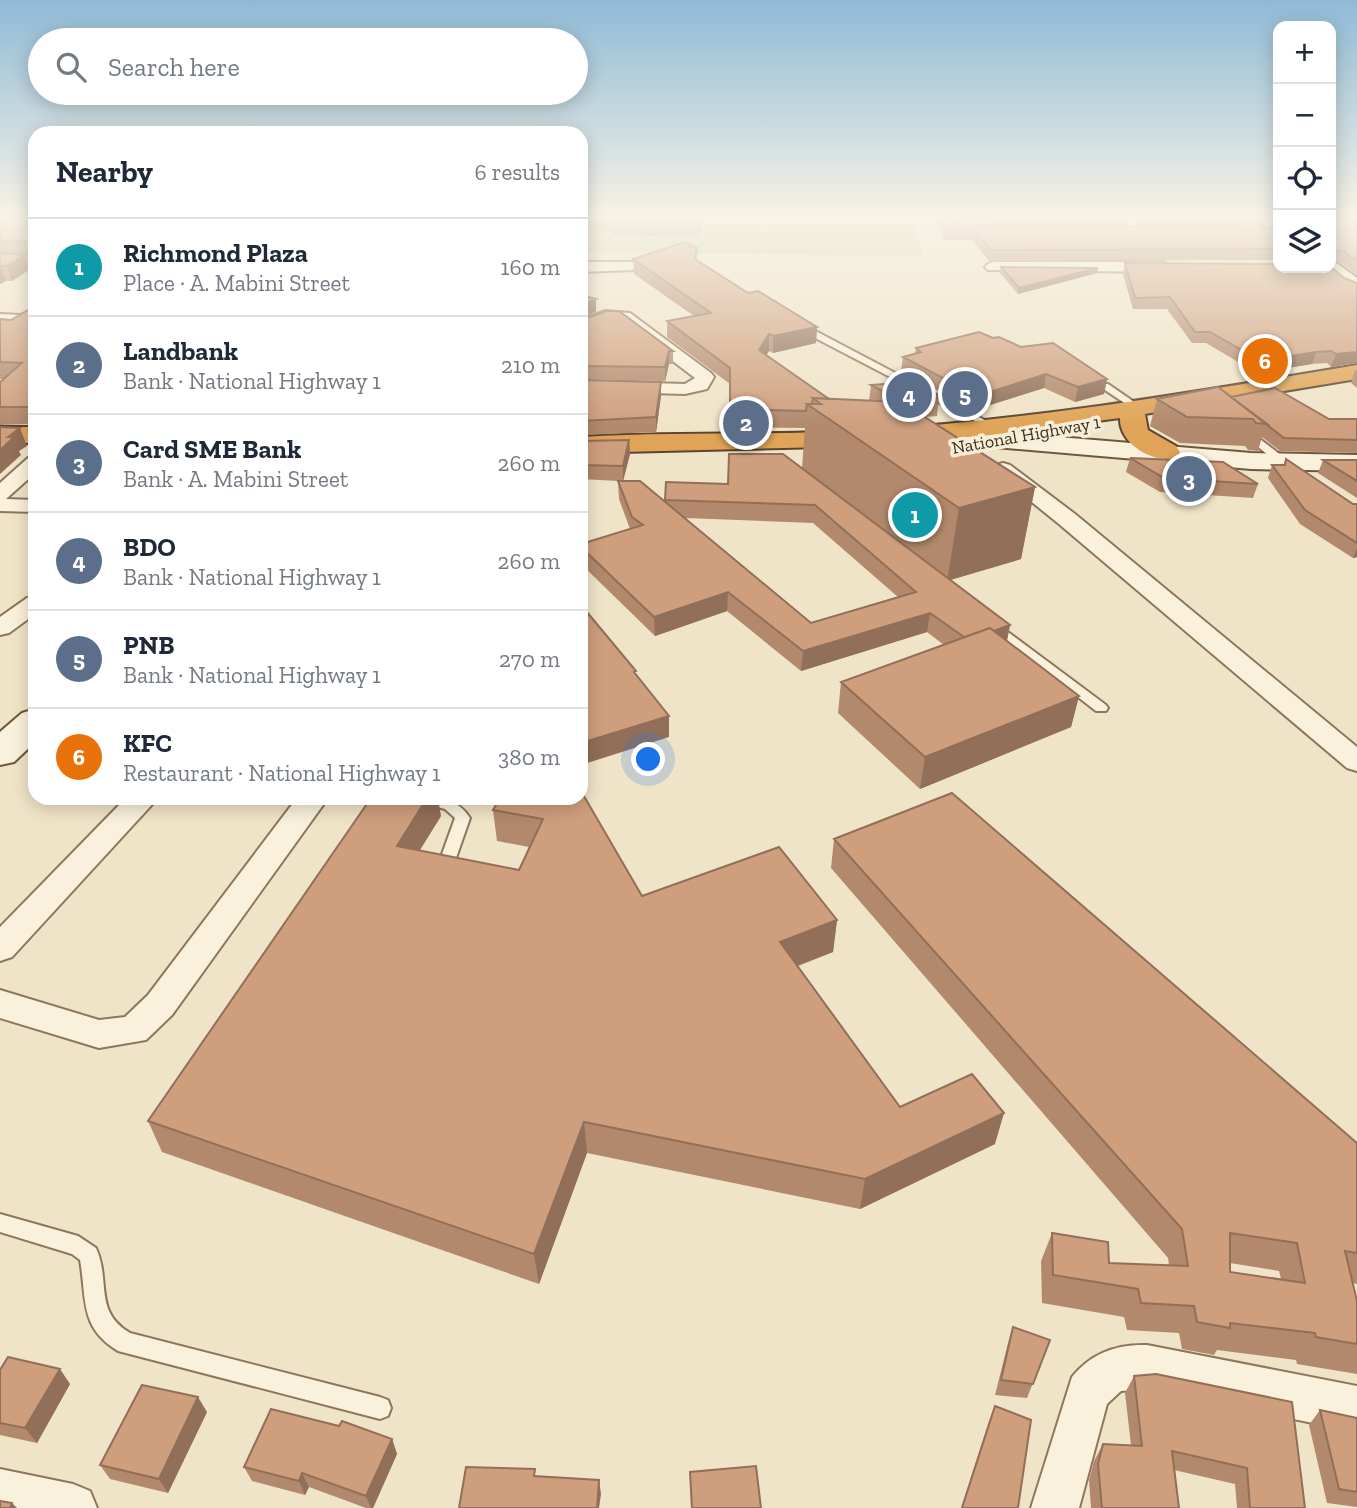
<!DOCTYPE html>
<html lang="en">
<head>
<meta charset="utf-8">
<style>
	body { margin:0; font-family:"Zilla Slab",serif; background:#f6f6f7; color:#1f2937 }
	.controls { position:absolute; right:21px; top:21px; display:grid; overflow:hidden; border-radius:14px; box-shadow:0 4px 18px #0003 }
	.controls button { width:63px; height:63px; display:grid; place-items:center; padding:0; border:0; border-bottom:2px solid #e0e1e3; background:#fff; color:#1f2937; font:35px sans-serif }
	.you { position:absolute; left:649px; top:760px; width:24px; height:24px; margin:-18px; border:5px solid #fff; border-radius:50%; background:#1a73e8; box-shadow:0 0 0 10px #1a73e833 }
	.badge { display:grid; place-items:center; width:46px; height:46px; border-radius:50%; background:#9e2a2b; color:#fff; font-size:23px; font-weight:700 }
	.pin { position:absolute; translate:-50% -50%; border:4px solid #fff; box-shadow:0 2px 7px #0006 }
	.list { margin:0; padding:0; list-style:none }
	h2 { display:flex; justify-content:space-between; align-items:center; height:91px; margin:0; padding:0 28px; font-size:30px }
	h2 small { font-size:23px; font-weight:400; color:#747a83 }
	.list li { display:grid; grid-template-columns:46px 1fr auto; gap:21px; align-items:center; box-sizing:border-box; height:98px; padding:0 28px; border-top:2px solid #e0e1e3 }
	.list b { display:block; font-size:26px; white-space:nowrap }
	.list p { margin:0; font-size:23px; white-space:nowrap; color:#747a83 }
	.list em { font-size:23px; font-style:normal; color:#747a83 }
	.icon { flex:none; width:38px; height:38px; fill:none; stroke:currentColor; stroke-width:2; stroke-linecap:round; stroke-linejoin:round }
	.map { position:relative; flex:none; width:1357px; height:1508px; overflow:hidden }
	.search { position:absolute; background:#fff; box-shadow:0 4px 18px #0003; left:28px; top:28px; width:560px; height:77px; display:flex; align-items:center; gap:18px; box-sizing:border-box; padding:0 24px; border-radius:38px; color:#747a83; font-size:26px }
	.panel { position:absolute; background:#fff; box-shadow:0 4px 18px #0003; left:28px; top:126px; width:560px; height:679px; border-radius:21px }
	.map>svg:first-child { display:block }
	.green { fill:#c9cf9b }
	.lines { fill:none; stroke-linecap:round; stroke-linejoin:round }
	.lane-casing { stroke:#8d765c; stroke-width:4 }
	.street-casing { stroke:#8d765c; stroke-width:4 }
	.secondary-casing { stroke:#6f573f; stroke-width:4 }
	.highway-casing { stroke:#5b4430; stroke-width:4 }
	.lane { fill:#faf1dc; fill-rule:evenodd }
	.street { fill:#faf1dc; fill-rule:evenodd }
	.secondary { fill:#faf1dc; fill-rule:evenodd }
	.highway { fill:#e0a458; fill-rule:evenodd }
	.wall { fill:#b2896c; fill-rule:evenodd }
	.shaded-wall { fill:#916f58 }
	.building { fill:#cf9f7d; stroke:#916f58; stroke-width:2; fill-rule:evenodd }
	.labels { text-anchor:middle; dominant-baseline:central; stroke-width:7; stroke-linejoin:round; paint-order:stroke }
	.far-street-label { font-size:18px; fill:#3d2e20; stroke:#f7eed8 }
</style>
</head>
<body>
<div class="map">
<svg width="1357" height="1508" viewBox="0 0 1357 1508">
	<rect width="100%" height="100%" fill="#f0e4c8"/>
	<path class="green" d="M581 216 913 222 924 256 581 252Z"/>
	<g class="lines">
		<g class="lane-casing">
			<path id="lane" d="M1121 216H1128L1142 231V233H1138Z
				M798 325H804L996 426 988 428 798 329Z
				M1102 384H1108L1140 406 1132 408 1102 388Z
				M1242 430H1248L1286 459V463H1278L1242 434Z
				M993 621 1106 705 1108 708 1106 711H1096L989 628 987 625Z
				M414 798C437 798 456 796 470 818L450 875H438L436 871 455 818 445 809 416 801Z
				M0 1214 78 1236 96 1248C111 1281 93 1311 130 1333L380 1397 388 1400 391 1408 388 1416 380 1419 118 1351C79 1327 87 1300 80 1260L72 1254 0 1232Z"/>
		</g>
		<g class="street-casing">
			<path id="street" d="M0 258 35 259V267L0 266Z
				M581 262H633L640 266 633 270 581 272Z
				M993 262H1163L1171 267 1163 272 988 270 985 267 988 264Z
				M35 308V321L31 323 0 324V314L21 315Z
				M605 311 630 313 711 373 714 377 707 389 685 394 581 391V381L685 384 695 378 620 321H607L581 331V320Z
				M35 456V473L6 499 35 500V512L0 511V483L28 458Z
				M1003 463 1010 465 1075 514 1357 747V771L1347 768 1059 524 996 473 993 469 996 465Z
				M35 596V614L9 633 0 635V617L27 598Z
				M126 798H158L12 957 0 961V927Z
				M297 798H328L172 1015 146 1040 99 1048 0 1018V990L99 1020 125 1017 148 995Z
				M1147 1345 1357 1386V1432L1147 1389 1121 1391 1107 1404 1079 1508H1031L1072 1377C1091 1353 1117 1344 1147 1345Z
				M0 1469 73 1484 90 1491 97 1508H0Z"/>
		</g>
		<g class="secondary-casing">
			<path id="secondary" d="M1253 216H1274L1278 219V233L1271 231Z
				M1331 262 1338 264 1357 278V294C1344 291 1328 278 1321 268H1331Z
				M924 426 1251 453 1357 455V471L1251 469 915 440 911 434 915 428Z
				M35 709V742L14 762 0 765V732L22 713Z"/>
		</g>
		<g class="highway-casing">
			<path id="highway" d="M1357 365V379L1145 414 1148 430 1176 446 1180 452 1176 458C1153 464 1119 444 1120 418L991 435 868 446 581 453V437C676 431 772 436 868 430 1032 420 1195 392 1357 365Z
				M0 427H35V443H0Z"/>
		</g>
		<use href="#lane" class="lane"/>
		<use href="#street" class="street"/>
		<use href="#secondary" class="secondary"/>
		<use href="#highway" class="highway"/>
	</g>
	<path class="wall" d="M0 216H35V256H26L30 269 12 281H6L0 284Z
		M581 216H723L703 218 701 237 612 235V231H581Z
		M877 216H1128L1126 225 959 223 956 225 1278 228V260L989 261 972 240H944L936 221Z
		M1131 216H1264L1261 226 1140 225Z
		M1331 216H1357V275L1340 262 1331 260Z
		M697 248V260L748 293 817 327 816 343 773 353 769 351 766 355 829 399 869 401 871 385 920 381 901 371 903 357 915 354 916 348 993 338 1107 379 1104 394 1075 402 1044 388 974 410 931 387 939 398 937 416 925 417 1035 487 1021 559 950 580 1010 625 1007 641 1079 696 1071 727 920 789 838 713 841 682 944 645 927 632 801 671 727 611 655 636 581 564V544L630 529 619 499 618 481 581 479V441L629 440 630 454 623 481 665 502 666 482 728 484 802 468 805 428 729 427 730 384 667 337V321L694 316 634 274 633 259ZM685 518 813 523 898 597 811 623Z
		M1125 263 1344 278 1357 283V363L1331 367 1327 363 1312 364 1257 373 1206 343H1192L1167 309H1133L1123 274Z
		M1001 267 1097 273 1018 294 1000 273Z
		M35 306 33 424 0 425V382L4 379H0V319L11 320Z
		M581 320 673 351V364H669L665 381 581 379Z
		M1355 370H1357V388L1351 383Z
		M581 380 661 382V396L656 432 581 435Z
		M1231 397 1329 419H1357V453L1280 451 1262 437 1258 451 1248 450 1245 446 1180 443 1150 426 1157 399Z
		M1130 458 1258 484 1253 498 1160 492 1126 472Z
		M1286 459 1353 504H1357V557L1353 558 1300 524 1268 478 1272 465H1284Z
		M1323 460H1357V498L1318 473Z
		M581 798 642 896 837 920 833 952 798 966 900 1107 995 1144 860 1209 587 1153 539 1284 162 1152 148 1121 441 816 420 850 519 870 529 847 497 841 493 810Z
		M834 839 1357 1143V1284L1353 1283 1357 1301V1374L1297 1364 1296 1360 1217 1350 1214 1355 1182 1349 1179 1333 1127 1330 1124 1317 1042 1303 1041 1261 1052 1233 1109 1263 1169 1265 1168 1258 831 868ZM1230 1263 1279 1271 1281 1279 1230 1272Z
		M1013 1327 1050 1340 1027 1398 995 1395 1008 1343Z
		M0 1370 70 1384 37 1443 0 1435Z
		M1134 1376 1305 1508H1237L1235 1484 1174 1470 1179 1508H1091L1089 1480 1094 1461 1103 1444 1131 1445 1125 1393Z
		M995 1406 1018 1508H961L989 1421Z
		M1320 1410 1357 1418V1507L1327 1503 1309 1425Z
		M207 1412 168 1493 110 1479 100 1465Z
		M339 1426 392 1439 397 1454 373 1508H366L309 1487 305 1495 252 1481 244 1467Z
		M690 1472 761 1508H691Z"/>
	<path class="shaded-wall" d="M702 216H723L703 218 701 237Z
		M956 216H960L959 223 949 229 951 219Z
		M25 255 30 269 12 281 7 266Z
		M0 266 6 281 0 284Z
		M1098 268 1097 273 1018 294 1019 288Z
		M596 299V312L581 318V305Z
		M817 327 816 343 773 353V336Z
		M769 334V351L759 367V350Z
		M669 351V364L665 381V367Z
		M1316 352 1312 364 1257 373 1261 361Z
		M1357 352V363L1331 367 1336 354Z
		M1046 374 1044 388 974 410 977 396Z
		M1107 379 1104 394 1075 402 1078 387Z
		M661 382V396L656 432V417Z
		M35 416V430L31 419Z
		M20 428 27 446 19 451 21 455 0 474V450L8 437Z
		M629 440 630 454 623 481V466Z
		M1035 487 1021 559 947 581 959 508Z
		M1357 548V557L1353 558Z
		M728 592 727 611 655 636 654 617Z
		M930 613 927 632 801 671 803 651Z
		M1010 625 1006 645 968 640Z
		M1079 696 1071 727 920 789 925 757Z
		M669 716V737L581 765V743Z
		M427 798H438L441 816 403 877 397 846Z
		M837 920 833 952 778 973 780 942Z
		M1004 1113 995 1144 860 1209 865 1179Z
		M584 1122 587 1153 539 1284 534 1254Z
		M60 1369 70 1384 37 1443 25 1428Z
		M198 1397 207 1412 168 1493 159 1479Z
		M392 1439 397 1454 373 1508H371L366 1496Z
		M302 1473 309 1487 305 1495 299 1481Z
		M599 1480 601 1494 599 1508H597Z
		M12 1503 17 1508H10Z"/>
	<path class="building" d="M0 216H35V249L33 250 30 242 0 241Z
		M581 216H702L701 225 611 223 613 220 581 219Z
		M939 216H956L951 219 955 225 1278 228V249L991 250 974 230H945Z
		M1331 216H1357V261L1343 251 1333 249 1332 255H1331Z
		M685 242 697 248 695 259 748 293 758 291 817 327 773 336 769 334 759 350 829 399 813 398 812 404H807L806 411 730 409V368L667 321 711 313 633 259Z
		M0 253 25 255 7 266H0Z
		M1125 263 1278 264V268L1331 267 1344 278 1357 283V352L1336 354 1331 351 1316 352 1261 361 1210 332H1195L1170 297 1135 298Z
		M1001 267 1098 268 1019 288Z
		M581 295 596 299 581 305Z
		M35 306V416L31 419 29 407H0V382L22 363 0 362V319L11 320Z
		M607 311H619L673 351H669L665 367 581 366V320Z
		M979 332 993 338 999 337 1021 347 1053 343 1107 379 1078 387 1046 374 977 396 903 357 921 352 916 348Z
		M581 380 661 382 656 417 581 421Z
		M926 381 939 398 901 401 871 385Z
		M1218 387 1267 424 1256 423 1253 419 1187 417 1157 399Z
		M1275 388 1329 419H1357V440L1284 438 1231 397Z
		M813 398 901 402 1035 487 959 508 807 404H821Z
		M0 427 20 428 8 437H14L0 450Z
		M629 440 623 466 581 465V441Z
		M729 454H783L1010 625 994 631 990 628 964 637 930 613 803 651 728 592 654 617 581 547V544L643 525 632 517 618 481H640L811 623 916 592 815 505 665 500 666 482 728 484Z
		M1130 458 1223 462 1258 484 1164 478Z
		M1286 459 1353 504H1357V543L1305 510 1272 465H1285Z
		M1323 460H1357V481Z
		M581 605 636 671 634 672 669 716 581 743Z
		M990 628 1079 696 925 757 841 682Z
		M581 791 642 896 779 847 837 920 780 942 900 1107 972 1074 1004 1113 865 1179 584 1122 534 1254 148 1121 371 798H427L397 846 519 870 543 819 493 810 500 798H581Z
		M952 793 1357 1143V1253L1345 1251 1357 1301V1344L1316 1337 1315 1333 1230 1323V1328L1197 1322 1194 1306 1141 1303 1138 1289 1053 1275 1052 1233 1108 1242 1109 1263 1188 1266 1182 1229 834 839ZM1230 1233 1297 1243 1305 1283 1230 1272Z
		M1013 1327 1050 1340 1033 1384 1001 1380Z
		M8 1357 60 1369 25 1428 0 1423V1370Z
		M1156 1374 1292 1402 1305 1508H1250L1247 1468 1172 1451 1179 1508H1102L1098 1464 1103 1444 1142 1446 1134 1376Z
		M142 1385 198 1397 159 1479 100 1465Z
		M995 1406 1031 1420 1018 1508H962Z
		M271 1409 339 1426 342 1421 392 1439 366 1496 302 1473 299 1481 244 1467Z
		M1320 1410 1357 1418V1492L1339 1489Z
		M756 1466 761 1508H692L690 1472Z
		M466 1467 535 1469 534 1476 599 1480 597 1508H459Z
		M0 1501 12 1503 10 1508H0Z"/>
	<linearGradient id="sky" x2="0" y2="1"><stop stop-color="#8fbad6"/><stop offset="0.51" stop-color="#f8f3e6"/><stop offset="1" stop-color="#f8f3e6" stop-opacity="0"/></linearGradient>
	<rect width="1357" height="427" fill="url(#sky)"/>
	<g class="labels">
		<g class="far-street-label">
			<text transform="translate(1026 435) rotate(-10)">National Highway 1</text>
		</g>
	</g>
</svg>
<div class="controls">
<button>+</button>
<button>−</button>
<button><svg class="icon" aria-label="locate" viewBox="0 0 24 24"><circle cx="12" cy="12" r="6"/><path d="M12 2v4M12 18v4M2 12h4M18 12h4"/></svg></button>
<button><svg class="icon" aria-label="layers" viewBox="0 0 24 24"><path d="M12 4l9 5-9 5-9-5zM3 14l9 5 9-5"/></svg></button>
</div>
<div class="you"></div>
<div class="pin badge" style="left:915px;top:515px;background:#0f9aa8">1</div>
<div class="pin badge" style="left:746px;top:423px;background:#5c6f8a">2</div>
<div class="pin badge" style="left:1189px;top:479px;background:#5c6f8a">3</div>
<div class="pin badge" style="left:909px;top:395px;background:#5c6f8a">4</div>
<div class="pin badge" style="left:965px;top:394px;background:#5c6f8a">5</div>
<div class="pin badge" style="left:1265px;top:361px;background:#e8710a">6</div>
<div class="search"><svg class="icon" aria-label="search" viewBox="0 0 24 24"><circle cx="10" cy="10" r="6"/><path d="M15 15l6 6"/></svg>Search here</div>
<section class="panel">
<h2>Nearby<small>6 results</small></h2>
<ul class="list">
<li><span class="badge" style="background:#0f9aa8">1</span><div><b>Richmond Plaza</b><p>Place · A. Mabini Street</p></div><em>160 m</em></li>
<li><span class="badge" style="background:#5c6f8a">2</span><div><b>Landbank</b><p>Bank · National Highway 1</p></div><em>210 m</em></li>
<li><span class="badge" style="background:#5c6f8a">3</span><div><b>Card SME Bank</b><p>Bank · A. Mabini Street</p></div><em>260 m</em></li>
<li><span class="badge" style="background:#5c6f8a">4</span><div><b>BDO</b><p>Bank · National Highway 1</p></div><em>260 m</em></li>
<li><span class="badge" style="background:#5c6f8a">5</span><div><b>PNB</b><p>Bank · National Highway 1</p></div><em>270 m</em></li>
<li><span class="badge" style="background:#e8710a">6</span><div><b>KFC</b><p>Restaurant · National Highway 1</p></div><em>380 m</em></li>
</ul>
</section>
</div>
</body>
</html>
